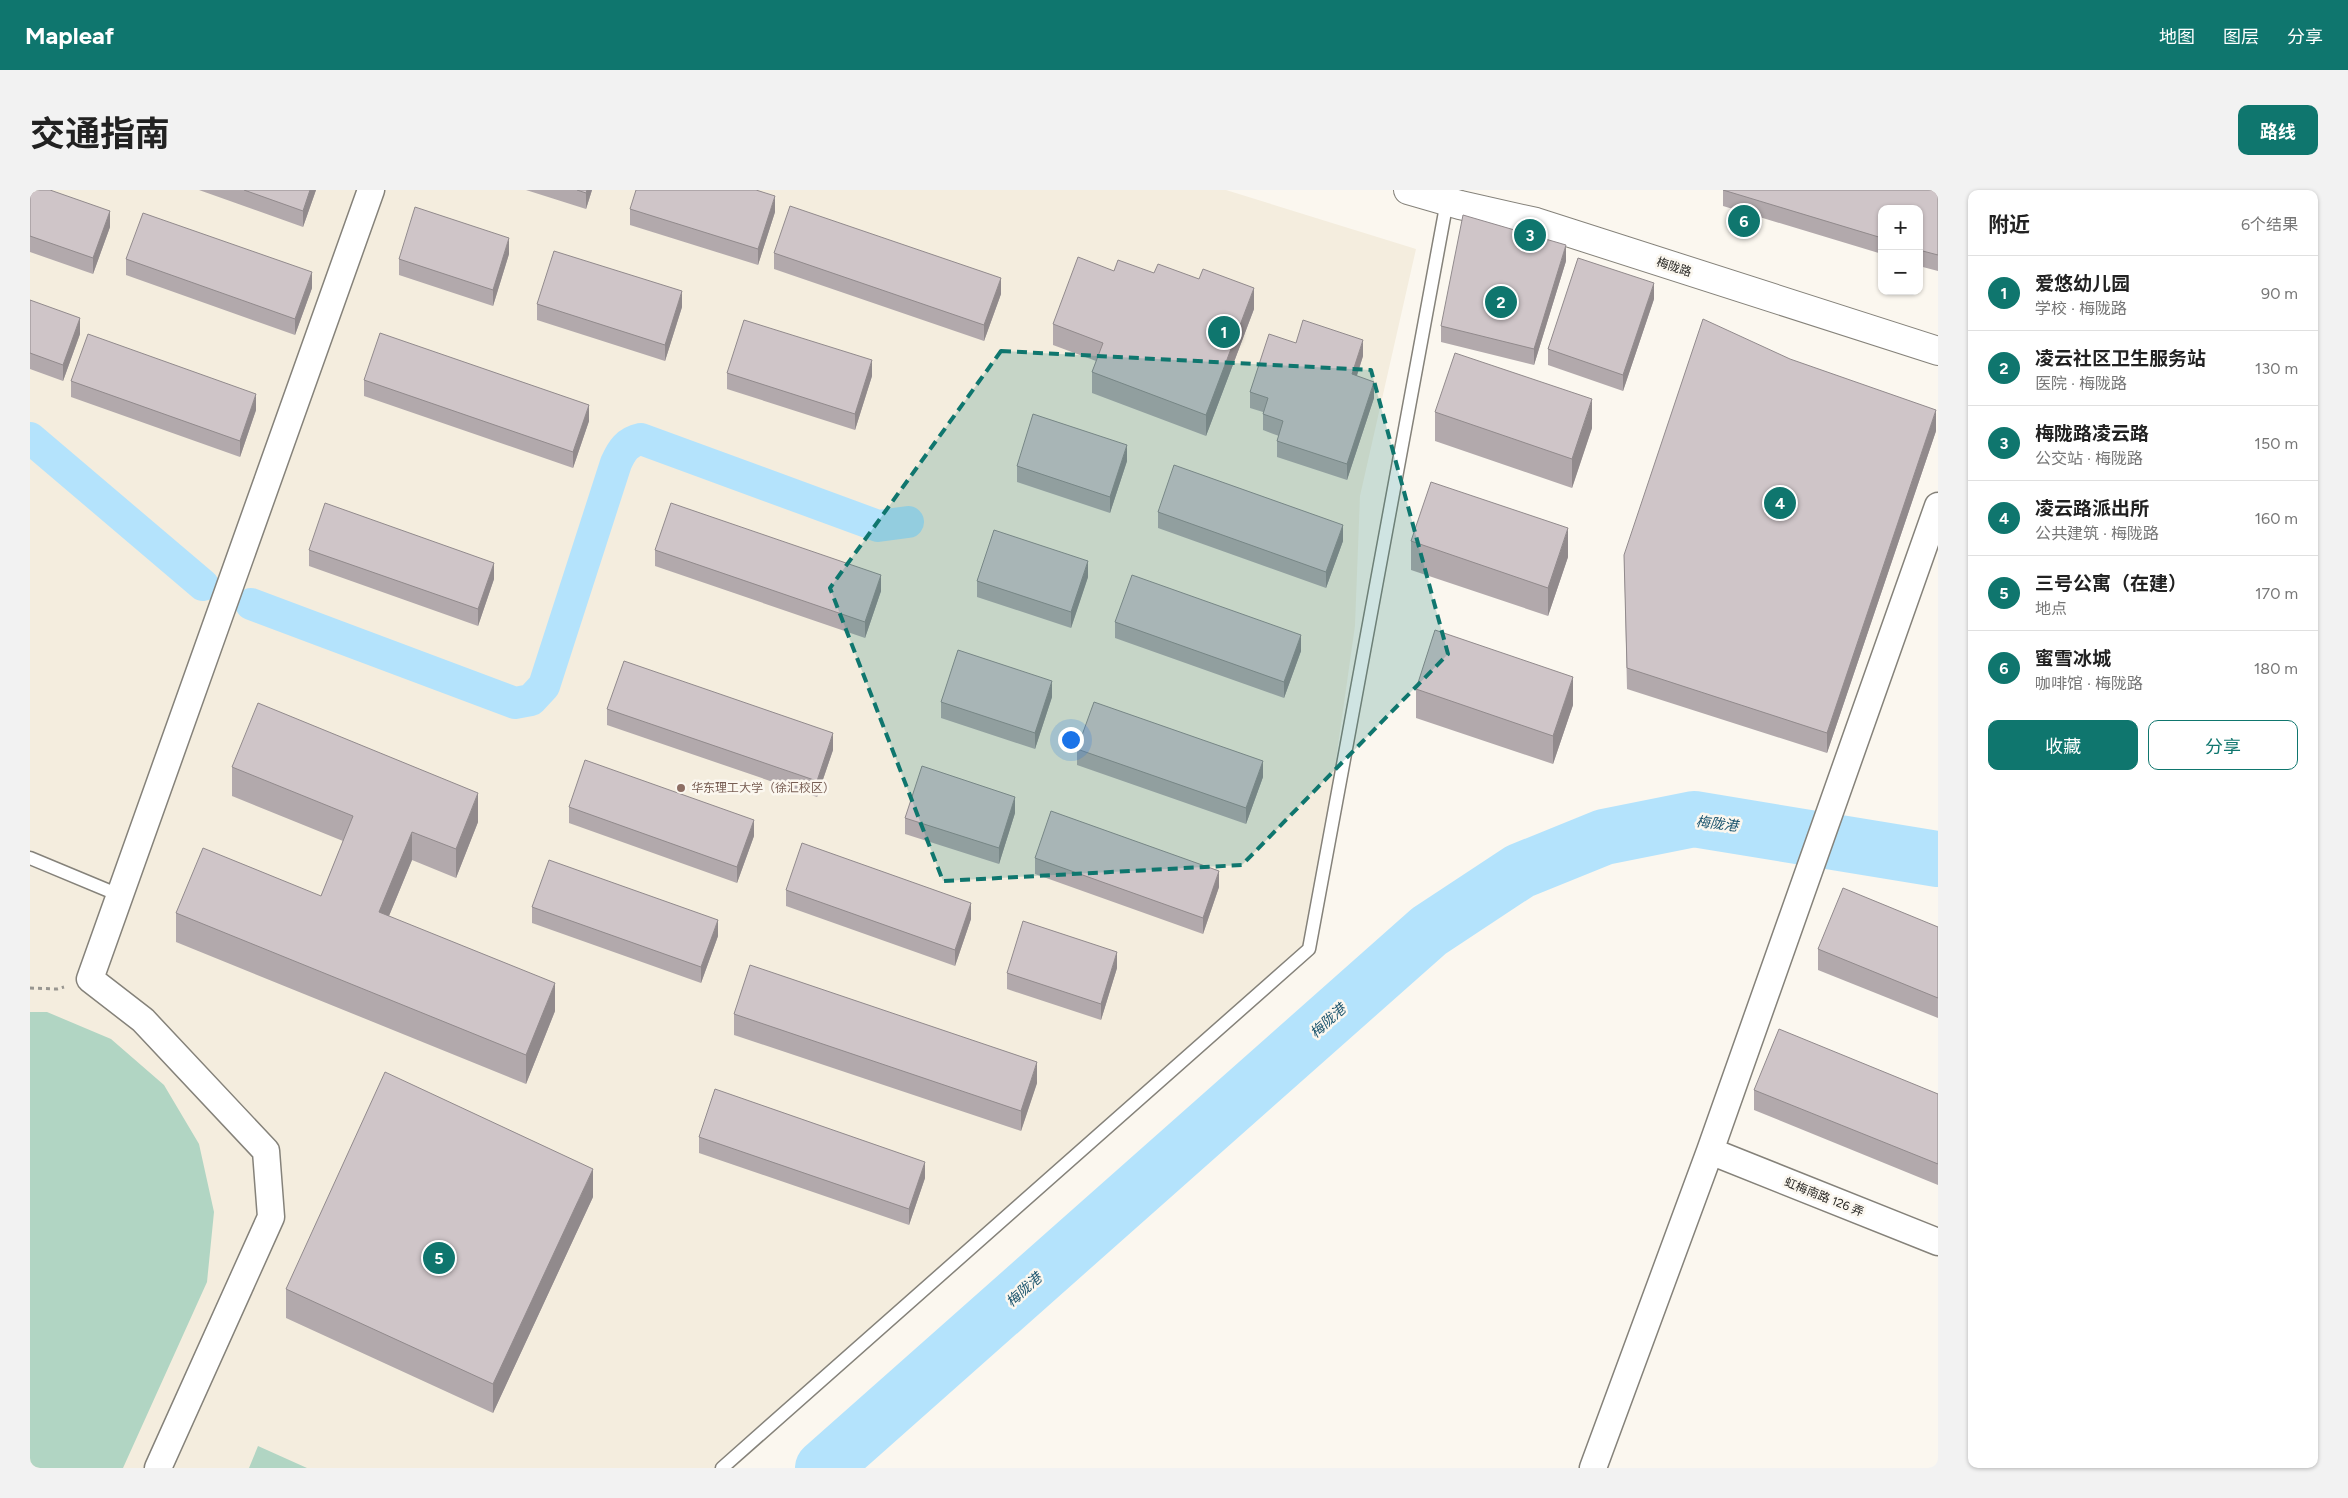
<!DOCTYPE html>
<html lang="zh">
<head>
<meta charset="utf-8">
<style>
	body { margin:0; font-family:Figtree,"Noto Sans SC",sans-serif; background:#f2f2f2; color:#222 }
	.controls { position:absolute; right:15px; top:15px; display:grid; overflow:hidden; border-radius:10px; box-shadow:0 1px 4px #0004 }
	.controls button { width:45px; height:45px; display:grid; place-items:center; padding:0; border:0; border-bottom:1px solid #e0e0e0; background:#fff; color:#222; font:25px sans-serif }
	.you { position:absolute; left:1040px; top:549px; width:18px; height:18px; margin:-12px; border:4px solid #fff; border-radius:50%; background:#1a73e8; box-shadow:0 0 0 8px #1a73e833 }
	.badge { display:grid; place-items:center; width:32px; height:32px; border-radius:50%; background:#0f766e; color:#fff; font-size:16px; font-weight:700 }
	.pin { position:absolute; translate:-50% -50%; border:2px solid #fff; box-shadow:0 1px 5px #0006 }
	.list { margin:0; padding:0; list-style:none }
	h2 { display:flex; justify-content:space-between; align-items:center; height:65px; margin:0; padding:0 20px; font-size:21px }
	h2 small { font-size:16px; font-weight:400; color:#767676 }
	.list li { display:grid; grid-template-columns:32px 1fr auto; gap:15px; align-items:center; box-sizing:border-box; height:75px; padding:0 20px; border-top:1px solid #e0e0e0 }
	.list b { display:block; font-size:19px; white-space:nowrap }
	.list p { margin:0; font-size:16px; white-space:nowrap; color:#767676 }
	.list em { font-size:16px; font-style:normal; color:#767676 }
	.actions { display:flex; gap:10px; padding:15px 20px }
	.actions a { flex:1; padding:11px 0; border:1px solid #0f766e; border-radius:10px; text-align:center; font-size:18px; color:#0f766e }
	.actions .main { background:#0f766e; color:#fff }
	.map { position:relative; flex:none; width:1908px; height:1278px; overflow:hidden; border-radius:10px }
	header { display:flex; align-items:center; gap:30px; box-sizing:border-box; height:70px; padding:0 25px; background:#0f766e; color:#fff }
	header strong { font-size:24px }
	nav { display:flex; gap:28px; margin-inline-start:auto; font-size:18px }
	.intro { display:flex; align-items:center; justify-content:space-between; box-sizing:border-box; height:120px; padding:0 30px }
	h1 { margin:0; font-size:35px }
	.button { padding:12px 22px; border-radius:10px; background:#0f766e; color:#fff; font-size:18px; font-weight:700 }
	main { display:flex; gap:30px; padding:0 30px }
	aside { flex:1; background:#fff; border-radius:10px; box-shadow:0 1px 4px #0004 }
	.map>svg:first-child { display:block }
	.built { fill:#f4edde }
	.green { fill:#b1d5c3 }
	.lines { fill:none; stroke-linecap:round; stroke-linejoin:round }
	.canal { stroke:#b4e3fc; stroke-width:32 }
	.river { stroke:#b4e3fc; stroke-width:56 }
	.service-casing { stroke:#85827a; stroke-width:15 }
	.minor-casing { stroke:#85827a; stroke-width:29 }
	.tertiary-casing { stroke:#85827a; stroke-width:30 }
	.path { stroke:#989690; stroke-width:3; stroke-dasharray:4 4; stroke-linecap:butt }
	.service { stroke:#fff; stroke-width:12 }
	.minor { stroke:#fff; stroke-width:26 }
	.tertiary { stroke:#fff; stroke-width:28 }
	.wall { fill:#b2a9ac }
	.shaded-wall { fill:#918a8c }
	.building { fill:#cfc5c8; stroke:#918a8c }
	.marked { fill:#0f766e; fill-opacity:0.2; stroke:#0f766e; stroke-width:4; stroke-dasharray:10 6; stroke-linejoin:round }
	.education-dot { fill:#8d6e63; stroke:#fbf7ef; stroke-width:2 }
	.labels { text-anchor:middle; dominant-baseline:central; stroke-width:5; stroke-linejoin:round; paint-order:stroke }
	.street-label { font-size:12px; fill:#282724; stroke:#fbf7ef }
	.education-label { font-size:12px; fill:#785e54; stroke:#fbf7ef; text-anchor:start }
	.water-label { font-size:14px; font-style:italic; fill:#1c556e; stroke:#fbf7ef }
</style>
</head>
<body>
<header>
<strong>Mapleaf</strong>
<nav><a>地图</a><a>图层</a><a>分享</a></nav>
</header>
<div class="intro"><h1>交通指南</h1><a class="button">路线</a></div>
<main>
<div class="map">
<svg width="1908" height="1278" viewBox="0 0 1908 1278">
	<rect width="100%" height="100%" fill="#fbf7ef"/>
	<path class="built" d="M0 0H1196L1386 59 1330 306 1325 436 1279 759 704 1278H0Z"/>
	<path class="green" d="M0 822H17L81 849 134 895 169 954 184 1022 177 1092 93 1278H0Z
		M228 1256 277 1278H219Z"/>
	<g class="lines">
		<path class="canal" d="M0 248 173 395
			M221 414 485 513 501 510 514 496 586 273C592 260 597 252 611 249L848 336 878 332"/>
		<path class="river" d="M793 1278 1399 741 1490 681 1574 647 1664 629 1908 669"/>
		<g class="service-casing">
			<path id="service" d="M0 668 89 705
				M692 1278 1279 759 1417 11"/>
		</g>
		<g class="minor-casing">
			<path id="minor" d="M1680 961 1908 1052
				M128 1278 241 1027 236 961 113 830 60 789 341 0
				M1563 1278 1680 961 1908 316"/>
		</g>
		<g class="tertiary-casing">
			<path id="tertiary" d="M1378 0 1430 15 1506 32 1908 161"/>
		</g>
		<path class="path" d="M0 798 27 799 34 797"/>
		<use href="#service" class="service"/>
		<use href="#minor" class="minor"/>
		<use href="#tertiary" class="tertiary"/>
	</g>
	<path class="wall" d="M0 0 80 37 63 84 0 62Z
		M169 0H286L273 37Z
		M496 0H562L556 19Z
		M1693 0H1908V81L1889 76V19H1852V64L1693 16Z
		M600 19 745 22 728 75 600 35Z
		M744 63 971 104 954 151 744 79Z
		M479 64 463 116 369 85V69Z
		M96 69 282 98 265 145 96 85Z
		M1536 71 1504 175 1411 152V136Z
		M1084 81 1124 83 1224 119 1176 246 1062 203V182L1066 171 1023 155V134Z
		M1624 109 1593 201 1518 175V159Z
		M0 110 50 144 33 191 0 179Z
		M507 114 652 117 635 171 507 130Z
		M1266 153 1333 166 1327 186 1344 208 1317 290 1247 267V251L1249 246 1233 240V222L1220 218V202Z
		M697 183 842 186 825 240 697 199Z
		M334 190 559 231 543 278 334 206Z
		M41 191 226 220 210 267 41 207Z
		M1405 222 1562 238 1542 298 1405 251Z
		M1906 241 1797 563 1597 499 1594 365Z
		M1097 271 1080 323 987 292V276Z
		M1128 322 1313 351 1296 398 1128 338Z
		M1381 351 1538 367 1518 426 1381 380Z
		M279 360 464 389 448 436 279 376Z
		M625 360 851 401 835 448 625 376Z
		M1058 387 1041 438 947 407V391Z
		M1085 432 1271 461 1254 508 1085 448Z
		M1386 499 1543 515 1523 574 1386 528Z
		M1022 507 1005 559 911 528V512Z
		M577 519 803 560 787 607 577 535Z
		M1047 559 1233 587 1216 634 1047 575Z
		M202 577 448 632 426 688 382 670 359 726 525 821 496 894 146 752V723L291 706 313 651 202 606Z
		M539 617 724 646 707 693 539 633Z
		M985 623 969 674 875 644V628Z
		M1005 668 1189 697 1173 744 1005 684Z
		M756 700 941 729 925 776 756 716Z
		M502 717 688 746 671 793 502 733Z
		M1908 737V828L1788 780V759Z
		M1087 778 1071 830 977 799V783Z
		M704 824 1007 893 991 941 704 845Z
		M1724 900 1908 904V995L1724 920Z
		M669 947 895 988 879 1035 669 963Z
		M563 1007 463 1223 256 1128V1099Z"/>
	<path class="shaded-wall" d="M280 0H286L273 37V21Z
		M557 0H562L556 19V3Z
		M745 6V22L728 75V59Z
		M80 21V37L63 84V68Z
		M479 48V64L463 116V100Z
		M1536 55V71L1504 175V159Z
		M282 82V98L265 145V129Z
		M971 88V104L954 151V135Z
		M1624 93V109L1593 201V185Z
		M1224 98V119L1176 246V225Z
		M652 101V117L635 171V155Z
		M50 128V144L33 191V175Z
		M1333 150V166L1322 200V184Z
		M842 170V186L825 240V224Z
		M1344 192V208L1317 290V274Z
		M226 204V220L210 267V251Z
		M1562 209V238L1542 298V269Z
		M559 215V231L543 278V262Z
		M1906 220V241L1797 563V543Z
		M1097 255V271L1080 323V307Z
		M1313 335V351L1296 398V382Z
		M1538 338V367L1518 426V398Z
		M1058 371V387L1041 438V422Z
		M464 373V389L448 436V419Z
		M851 385V401L835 448V432Z
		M1271 445V461L1254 508V492Z
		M1543 487V515L1523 574V546Z
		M1022 491V507L1005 559V543Z
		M803 543V560L787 607V591Z
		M1233 571V587L1216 634V618Z
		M448 603V632L426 688V659Z
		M985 607V623L969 674V658Z
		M724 630V646L707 693V677Z
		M382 642V670L349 750V722Z
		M1189 681V697L1173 744V728Z
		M941 713V729L925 776V760Z
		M688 730V746L671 793V777Z
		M1087 762V778L1071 830V814Z
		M525 793V821L496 894V865Z
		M1007 872V893L991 941V921Z
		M895 972V988L879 1035V1019Z
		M563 979V1007L463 1223V1194Z"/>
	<path class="building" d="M0 0H20L80 21 63 68 0 46Z
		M214 0H280L273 21Z
		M547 0H557L556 3Z
		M606 0H726L745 6 728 59 600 19Z
		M1693 0H1908V65L1889 60V19H1852V48Z
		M760 16 971 88 954 135 744 63Z
		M385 17 479 48 463 100 369 69Z
		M113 23 282 82 265 129 96 69Z
		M1433 25 1536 55 1504 159 1411 136Z
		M524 61 652 101 635 155 507 114Z
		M1048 67 1084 81 1088 70 1124 83 1128 74 1169 89 1173 79 1224 98 1176 225 1062 182 1073 153 1023 134Z
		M1548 68 1624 93 1593 185 1518 159Z
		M0 110 50 128 33 175 0 163Z
		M1673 129 1760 169 1906 220 1797 543 1597 478 1594 365Z
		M714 130 842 170 825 224 697 183Z
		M1273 130 1333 150 1322 184 1344 192 1317 274 1247 251 1253 231 1233 224 1238 208 1220 202 1239 144 1266 153Z
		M350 143 559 215 543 262 334 190Z
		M58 144 226 204 210 251 41 191Z
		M1425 163 1562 209 1542 269 1405 222Z
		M1003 224 1097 255 1080 307 987 276Z
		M1144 275 1313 335 1296 382 1128 322Z
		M1401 292 1538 338 1518 398 1381 351Z
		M295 313 464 373 448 419 279 360Z
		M641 313 851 385 835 432 625 360Z
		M964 340 1058 371 1041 422 947 391Z
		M1102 385 1271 445 1254 492 1085 432Z
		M1405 440 1543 487 1523 546 1386 499Z
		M928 460 1022 491 1005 543 911 512Z
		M594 471 803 543 787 591 577 519Z
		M1064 512 1233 571 1216 618 1047 559Z
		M228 513 448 603 426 659 382 642 349 722 525 793 496 865 146 723 173 658 291 706 323 626 202 577Z
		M555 570 724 630 707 677 539 617Z
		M892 576 985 607 969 658 875 628Z
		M1021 621 1189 681 1173 728 1005 668Z
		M772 653 941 713 925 760 756 700Z
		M519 670 688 730 671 777 502 717Z
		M1813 698 1908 737V808L1788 759Z
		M993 731 1087 762 1071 814 977 783Z
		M720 775 1007 872 991 921 704 824Z
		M1749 839 1908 904V974L1724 900Z
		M355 882 563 979 463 1194 256 1099Z
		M685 899 895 972 879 1019 669 947Z"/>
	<path class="marked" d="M971 161 1341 180 1418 464 1212 675 913 691 800 398Z"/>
	<circle class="education-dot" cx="651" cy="598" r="5"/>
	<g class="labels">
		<g class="street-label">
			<text transform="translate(1644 77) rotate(18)">梅陇路</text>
			<text transform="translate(1794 1007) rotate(22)">虹梅南路 126 弄</text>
		</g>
		<g class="education-label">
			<text x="661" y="598">华东理工大学（徐汇校区）</text>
		</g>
		<g class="water-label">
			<text transform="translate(1687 634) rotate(7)">梅陇港</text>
			<text transform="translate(1298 831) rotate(-42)">梅陇港</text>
			<text transform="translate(994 1100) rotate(-42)">梅陇港</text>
		</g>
	</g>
</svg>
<div class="controls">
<button>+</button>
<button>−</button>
</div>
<div class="you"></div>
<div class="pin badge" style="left:1194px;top:142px">1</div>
<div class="pin badge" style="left:1471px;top:112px">2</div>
<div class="pin badge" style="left:1500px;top:45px">3</div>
<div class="pin badge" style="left:1750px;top:313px">4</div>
<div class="pin badge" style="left:409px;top:1068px">5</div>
<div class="pin badge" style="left:1714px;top:31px">6</div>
</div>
<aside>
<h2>附近<small>6个结果</small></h2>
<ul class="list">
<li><span class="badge">1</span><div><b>爱悠幼儿园</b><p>学校 · 梅陇路</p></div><em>90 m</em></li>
<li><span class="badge">2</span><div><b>凌云社区卫生服务站</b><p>医院 · 梅陇路</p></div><em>130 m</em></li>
<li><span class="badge">3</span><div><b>梅陇路凌云路</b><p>公交站 · 梅陇路</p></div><em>150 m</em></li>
<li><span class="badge">4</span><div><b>凌云路派出所</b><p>公共建筑 · 梅陇路</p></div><em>160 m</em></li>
<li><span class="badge">5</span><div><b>三号公寓（在建）</b><p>地点</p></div><em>170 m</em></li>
<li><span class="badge">6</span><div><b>蜜雪冰城</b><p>咖啡馆 · 梅陇路</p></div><em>180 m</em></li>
</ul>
<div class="actions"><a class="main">收藏</a><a>分享</a></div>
</aside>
</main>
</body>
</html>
